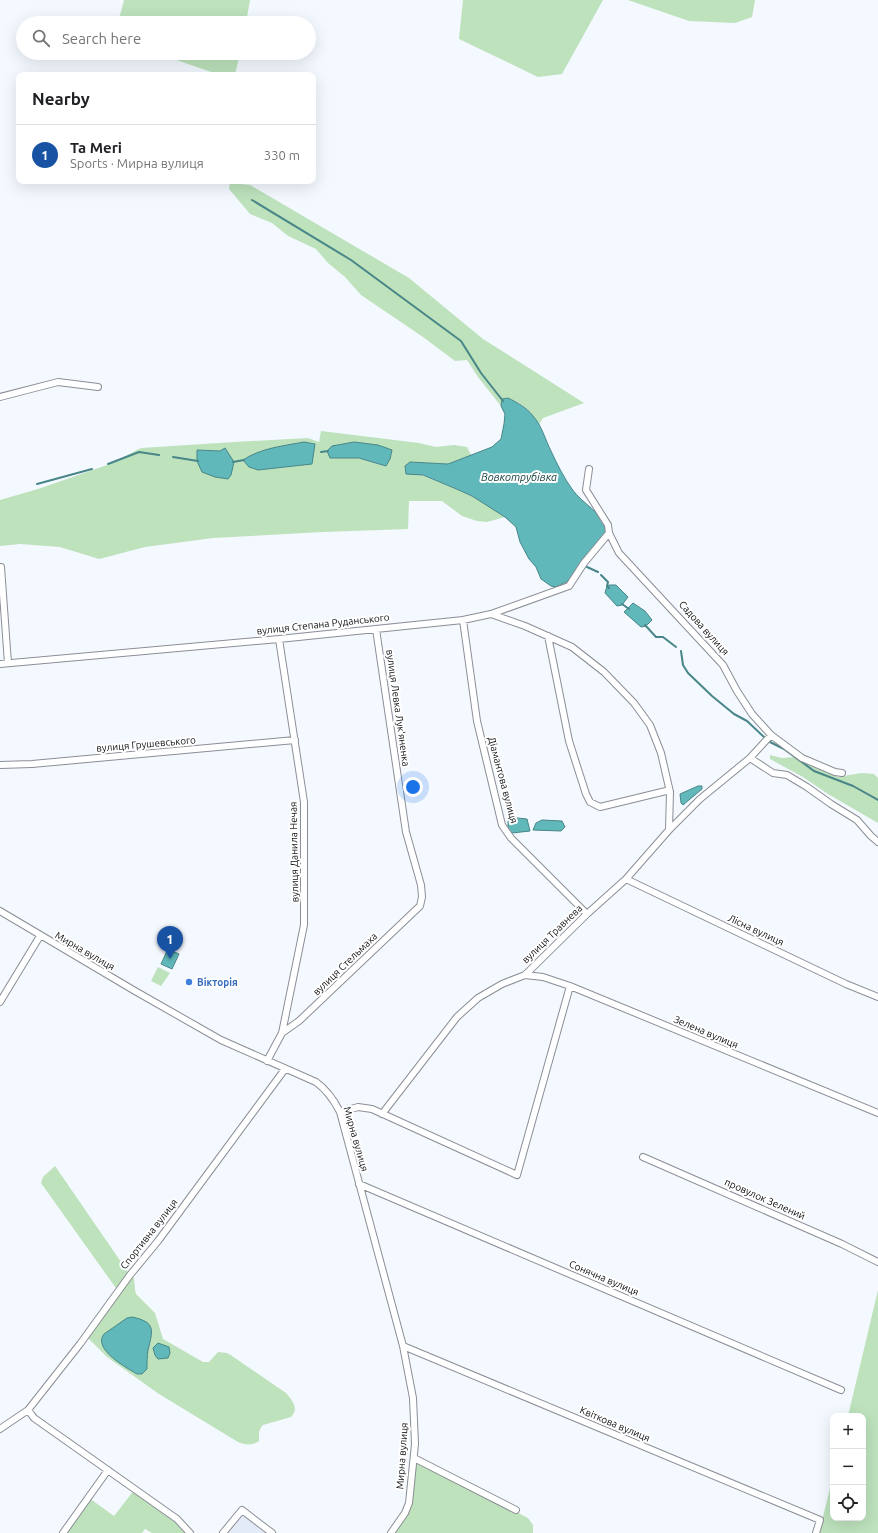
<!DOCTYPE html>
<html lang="en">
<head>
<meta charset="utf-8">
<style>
	body { margin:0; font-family:Ubuntu,sans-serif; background:#f6f6f6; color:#202124 }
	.controls { position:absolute; right:12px; bottom:12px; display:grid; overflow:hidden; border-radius:8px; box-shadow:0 4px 16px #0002 }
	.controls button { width:36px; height:36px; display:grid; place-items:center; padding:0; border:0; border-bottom:1px solid #e0e0e0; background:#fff; color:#202124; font:20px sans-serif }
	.you { position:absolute; left:413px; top:787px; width:14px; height:14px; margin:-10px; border:3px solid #fff; border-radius:50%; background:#1a73e8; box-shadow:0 0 0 6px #1a73e833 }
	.badge { display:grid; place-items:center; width:26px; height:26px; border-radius:50%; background:#1852a3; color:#fff; font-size:13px; font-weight:700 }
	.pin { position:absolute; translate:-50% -33px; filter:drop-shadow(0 1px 2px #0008) }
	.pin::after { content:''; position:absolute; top:21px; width:14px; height:12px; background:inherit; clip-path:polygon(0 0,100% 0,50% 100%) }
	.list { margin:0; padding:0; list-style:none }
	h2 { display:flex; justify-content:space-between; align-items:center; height:52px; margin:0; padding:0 16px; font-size:17px }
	h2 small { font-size:13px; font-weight:400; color:#757577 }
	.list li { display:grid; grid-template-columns:26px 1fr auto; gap:12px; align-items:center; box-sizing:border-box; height:60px; padding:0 16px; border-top:1px solid #e0e0e0 }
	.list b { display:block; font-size:15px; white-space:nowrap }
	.list p { margin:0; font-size:13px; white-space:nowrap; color:#757577 }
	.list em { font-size:13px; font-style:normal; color:#757577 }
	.icon { flex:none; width:22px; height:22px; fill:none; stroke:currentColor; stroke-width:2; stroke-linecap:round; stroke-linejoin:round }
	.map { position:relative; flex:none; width:878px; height:1533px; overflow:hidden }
	.search { position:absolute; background:#fff; box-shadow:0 4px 16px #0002; left:16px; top:16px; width:300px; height:44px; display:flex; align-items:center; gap:10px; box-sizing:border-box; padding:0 14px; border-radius:22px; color:#757577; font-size:15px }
	.panel { position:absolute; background:#fff; box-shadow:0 4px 16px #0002; left:16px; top:72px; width:300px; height:112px; border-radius:8px }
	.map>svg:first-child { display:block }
	.built { fill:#e4ebf8 }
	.green { fill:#bde2bc; fill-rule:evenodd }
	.water { fill:#60b8ba; stroke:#488688 }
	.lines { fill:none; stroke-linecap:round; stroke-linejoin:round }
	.stream { stroke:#488688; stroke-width:2 }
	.minor-casing { stroke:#8b8e95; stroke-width:8 }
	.minor { stroke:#fff; stroke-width:6 }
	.shop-dot { fill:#3f7fe0; stroke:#fff; stroke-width:1.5 }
	.labels { text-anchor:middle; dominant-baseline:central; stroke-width:4; stroke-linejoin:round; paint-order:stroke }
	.street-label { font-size:10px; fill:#0f1013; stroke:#fff }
	.shop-label { font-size:10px; font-weight:bold; fill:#366cbe; stroke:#fff; text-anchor:start }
	.water-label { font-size:11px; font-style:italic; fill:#113b3c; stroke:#fff }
</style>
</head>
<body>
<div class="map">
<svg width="878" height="1533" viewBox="0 0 878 1533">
	<rect width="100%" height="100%" fill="#f4f8ff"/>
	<path class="built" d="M242 1510 272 1533H223Z"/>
	<path class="green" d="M124 0H250L246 23H118Z
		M463 0H603L562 74 538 77 459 39Z
		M628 0H755L752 17 735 23 689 21Z
		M156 53H240L235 75H220Z
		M230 183 250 185 409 278 483 339 584 403 543 418 539 424C531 412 518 396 502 400L501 406 478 377 467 360 455 361 423 337 361 295 345 277 328 263 316 249 288 236 272 223 250 214 229 189Z
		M321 431 419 443 436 447 454 445 467 447 471 455 448 464 410 462 422 475 472 496 505 517 487 522 477 521 462 516 442 501H409L408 529 323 532 213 538 145 547 99 559 60 547 20 544 0 546V500L38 489 110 464 141 448 234 442 308 438 319 442ZM392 451 386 466 359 458H330Z
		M770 755 782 758 795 757 821 768 838 777 861 773 874 774 878 778V823L828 794 803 777 770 759Z
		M158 967 170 973 161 986 151 981Z
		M55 1166 130 1275 134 1278 135 1290 136 1294 155 1313 163 1339 203 1362H209L218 1352 227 1353 232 1356 286 1393C293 1401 299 1409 291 1417L263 1425C258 1430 259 1435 259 1441 252 1446 245 1445 238 1442L159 1394 107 1357 86 1336 118 1291 41 1183 43 1177Z
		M878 1290V1533H819L833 1476V1518H863V1416H848Z
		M414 1458 528 1518 533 1525V1533H391L405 1513Z
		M135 1489 190 1533H152L145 1529 142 1533H63L89 1498 114 1516Z"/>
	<path class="water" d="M508 398C518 403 526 407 533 416 542 426 545 439 551 451 557 464 564 478 572 489 583 505 601 510 606 531L602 538 581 562 568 581 556 587 551 586 541 579 536 567 529 559 520 542 516 527 505 517 472 496 454 488 423 475 406 474 405 466 410 462 448 464 492 447 501 439 504 424 505 414 501 406 502 399Z
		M304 442 315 444 312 464 258 470 249 467 243 460C261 448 283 446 304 442Z
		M354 442 378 445 392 450 390 459 386 466 359 458H330L327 451 332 446Z
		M225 448 234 462 231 475 228 479 215 477 202 472 197 461V450L220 451Z
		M609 585H616L628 597 622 605 617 606 605 593 607 586Z
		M633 603 645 611 652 620 646 626 641 627 624 612Z
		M698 786H702V789L683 805 681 803 680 794Z
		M508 817 527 819 530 831 512 833 508 829Z
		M542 820 562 821 565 827 561 831 533 830 536 823Z
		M168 949 179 954 172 969 161 964Z
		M132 1317C156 1322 153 1330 148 1350 147 1356 147 1363 147 1369L142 1374H137C127 1368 92 1349 104 1334L127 1318Z
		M158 1343 169 1347 170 1353 168 1358 158 1359 155 1355 153 1348Z"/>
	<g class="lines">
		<path class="stream" d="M252 200 351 260 461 341 481 373 503 401
			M321 452 328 451
			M173 457 198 461
			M233 462 244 460
			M108 464 139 452 159 455
			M37 484 92 469
			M587 567 598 572
			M601 575 608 582 607 586 609 588
			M622 604 629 609
			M645 625 656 637H663L676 647
			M681 651 683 665 688 673 712 696 734 714 747 721 764 737
			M768 741 784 749 814 771 853 786 878 800"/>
		<g class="minor-casing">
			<path id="minor" d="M0 397 58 382 98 387
				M589 469 586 490 608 525 609 533 619 553 723 665 737 691 752 714 771 735 802 758 835 772 842 773
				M1 567 8 663
				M491 614 525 626 572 647 604 672 634 703 650 725 661 753 670 792 669 830
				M463 620 477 721 502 825 511 838 587 914
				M548 636 569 741 586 794 590 802 600 807 666 791 670 792
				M0 664 279 639 463 620 491 614 569 586 584 563 609 533
				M750 758 773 773 787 775 807 787 831 804 857 820 871 836 878 842
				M0 765 32 764 295 740
				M626 879 846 984 878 997
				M0 911 135 991 221 1040 316 1082C327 1090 334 1100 340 1112L403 1346 413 1398 415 1444 409 1503 405 1513 391 1533
				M525 975 543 977 570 986 878 1113
				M0 1002 40 936
				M282 1033 299 1021 420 906 422 897 421 885 406 832 376 629
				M267 1061 282 1033 304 925V802L279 639
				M340 1112 358 1107 372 1109 517 1175 570 986
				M382 1114 457 1017 478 998 502 984 525 975 587 914 626 879 669 830 700 799 750 758 771 735
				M643 1157 842 1244 878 1262
				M359 1184 841 1390
				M403 1346 820 1520 816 1533
				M28 1410 34 1418 177 1519 190 1533
				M0 1429 28 1410 80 1344 130 1275 158 1241 285 1069
				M414 1458 516 1510
				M63 1533 108 1470
				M223 1533 242 1510 272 1533"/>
		</g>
		<use href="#minor" class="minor"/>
	</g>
	<circle class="shop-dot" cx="189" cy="982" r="4"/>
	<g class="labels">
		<g class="street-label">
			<text transform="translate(323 624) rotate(-6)">вулиця Степана Руданського</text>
			<text transform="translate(704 628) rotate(48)">Садова вулиця</text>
			<text transform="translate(398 708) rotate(82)">вулиця Левка Лук'яненка</text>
			<text transform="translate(146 744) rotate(-5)">вулиця Грушевського</text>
			<text transform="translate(503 780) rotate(75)">Діамантова вулиця</text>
			<text transform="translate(294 852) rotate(-91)">вулиця Данила Нечая</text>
			<text transform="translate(756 930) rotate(25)">Лісна вулиця</text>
			<text transform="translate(552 934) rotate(-44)">вулиця Травнева</text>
			<text transform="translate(85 951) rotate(30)">Мирна вулиця</text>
			<text transform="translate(345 964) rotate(-44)">вулиця Стельмаха</text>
			<text transform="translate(706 1032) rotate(23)">Зелена вулиця</text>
			<text transform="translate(356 1139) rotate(74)">Мирна вулиця</text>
			<text transform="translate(765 1199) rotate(24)">провулок Зелений</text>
			<text transform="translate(149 1234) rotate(-52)">Спортивна вулиця</text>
			<text transform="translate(604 1278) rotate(23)">Сонячна вулиця</text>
			<text transform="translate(615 1424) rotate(23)">Квіткова вулиця</text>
			<text transform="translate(402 1456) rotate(-86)">Мирна вулиця</text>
		</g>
		<g class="shop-label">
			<text x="197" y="982">Вікторія</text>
		</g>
		<g class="water-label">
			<text x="519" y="477">Вовкотрубівка</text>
		</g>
	</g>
</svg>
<div class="controls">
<button>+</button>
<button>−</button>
<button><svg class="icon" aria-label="locate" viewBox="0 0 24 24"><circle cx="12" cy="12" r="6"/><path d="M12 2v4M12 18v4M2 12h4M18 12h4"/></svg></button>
</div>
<div class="you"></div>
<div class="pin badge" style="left:170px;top:959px">1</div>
<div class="search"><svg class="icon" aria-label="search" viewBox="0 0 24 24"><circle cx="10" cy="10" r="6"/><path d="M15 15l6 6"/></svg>Search here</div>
<section class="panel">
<h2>Nearby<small></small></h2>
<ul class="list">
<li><span class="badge">1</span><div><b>Ta Meri</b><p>Sports · Мирна вулиця</p></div><em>330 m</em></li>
</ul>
</section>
</div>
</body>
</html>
